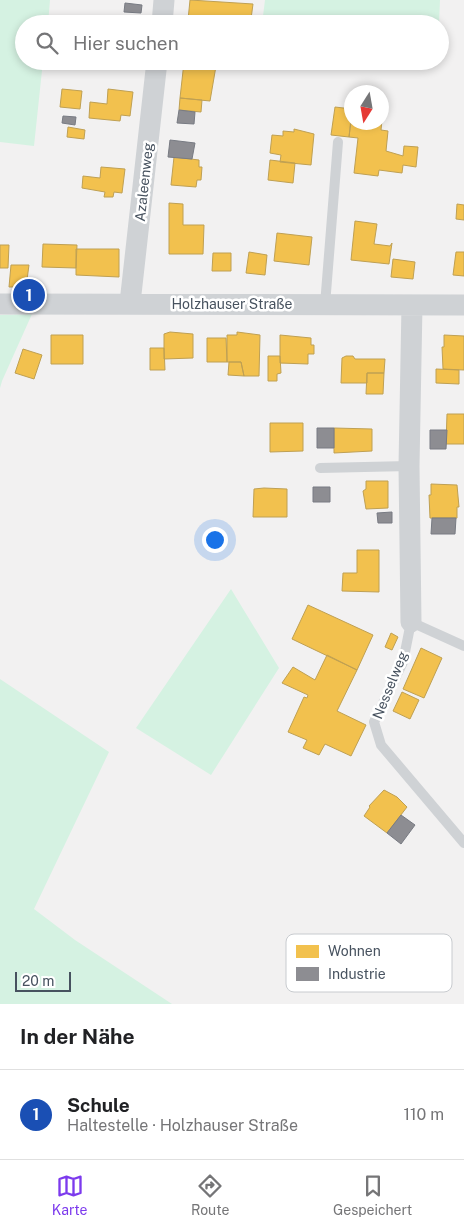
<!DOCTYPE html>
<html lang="de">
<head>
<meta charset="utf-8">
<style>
	body { margin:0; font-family:"Public Sans",sans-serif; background:#f6f6f6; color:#202124 }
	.compass { position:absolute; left:344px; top:85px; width:45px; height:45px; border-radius:50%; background:#fff; box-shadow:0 2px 8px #0003; rotate:191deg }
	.scale { position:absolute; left:15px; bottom:12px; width:56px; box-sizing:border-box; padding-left:5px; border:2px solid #47525f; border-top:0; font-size:14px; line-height:18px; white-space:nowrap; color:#47525f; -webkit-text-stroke:4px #fff; paint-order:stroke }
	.you { position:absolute; left:214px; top:539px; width:18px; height:18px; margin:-12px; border:4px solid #fff; border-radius:50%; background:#1a73e8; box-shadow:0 0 0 8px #1a73e833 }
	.badge { display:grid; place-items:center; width:32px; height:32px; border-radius:50%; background:#7c3aed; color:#fff; font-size:16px; font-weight:700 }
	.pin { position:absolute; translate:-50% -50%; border:2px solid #fff; box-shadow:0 1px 5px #0006 }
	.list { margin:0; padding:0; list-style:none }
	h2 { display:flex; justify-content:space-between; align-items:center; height:65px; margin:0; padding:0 20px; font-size:21px }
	h2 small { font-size:16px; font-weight:400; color:#757577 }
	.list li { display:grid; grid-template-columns:32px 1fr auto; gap:15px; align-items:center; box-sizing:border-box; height:90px; padding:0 20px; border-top:1px solid #e0e0e0 }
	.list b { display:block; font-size:19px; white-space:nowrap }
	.list p { margin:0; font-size:16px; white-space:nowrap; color:#757577 }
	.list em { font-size:16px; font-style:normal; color:#757577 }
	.icon { flex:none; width:28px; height:28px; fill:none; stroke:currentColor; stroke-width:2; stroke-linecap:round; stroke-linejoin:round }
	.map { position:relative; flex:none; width:464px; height:1004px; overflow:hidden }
	.search { position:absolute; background:#fff; box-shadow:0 2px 8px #0003; left:15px; right:15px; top:15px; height:55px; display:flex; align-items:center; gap:12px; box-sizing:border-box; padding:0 18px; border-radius:28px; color:#757577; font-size:19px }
	.sheet { height:155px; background:#fff }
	nav { display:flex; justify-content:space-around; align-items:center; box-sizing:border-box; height:70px; border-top:1px solid #e0e0e0; background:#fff; font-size:14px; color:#757577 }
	nav a { display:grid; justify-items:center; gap:2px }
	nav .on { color:#7c3aed }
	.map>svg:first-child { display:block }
	.green { fill:#d5f2e2 }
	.homes { fill:#f2c14e; stroke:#bfa053 }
	.industry { fill:#8d8d92; stroke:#787b83 }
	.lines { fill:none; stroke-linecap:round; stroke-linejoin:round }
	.lane { stroke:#cfd2d5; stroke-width:10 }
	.street { stroke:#cfd2d5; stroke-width:21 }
	.labels { text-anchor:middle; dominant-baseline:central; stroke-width:5; stroke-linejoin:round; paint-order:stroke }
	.street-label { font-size:14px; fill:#47525f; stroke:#fff }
	.key { fill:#fff; stroke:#c8cbcf; stroke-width:1 }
	.key-label { font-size:14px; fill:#47525f }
</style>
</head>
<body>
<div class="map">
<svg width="464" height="1004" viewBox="0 0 464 1004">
	<rect width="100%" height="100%" fill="#f2f1f1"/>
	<path class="green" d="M0 0H50L48 24H24V61H43L34 146 0 142Z
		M265 0H440L439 24H262Z
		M32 314 2 381 0 388V315Z
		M231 589 279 668 211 775 136 728Z
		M0 679 109 752 34 909 75 940 172 1004H0Z"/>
	<path class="homes" d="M190 0 253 4 251 19 243 18 242 24H201V21L188 20Z
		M184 62 216 66 210 101 180 98Z
		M62 89 82 91 80 109 60 107Z
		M108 89 133 92 130 116 121 115 120 121 89 118 90 102 107 104Z
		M348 97 352 98V109L347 108Z
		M180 98 202 100 201 112 179 110Z
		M382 101H384L381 130 388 131 386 151 403 156 404 146 418 147 416 167 403 165 402 173 379 170 378 176 354 173 358 138 349 137 352 114V122H382Z
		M335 107 352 109 349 137 331 135Z
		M68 127 85 130 84 139 67 137Z
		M294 129 314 134 311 165 280 162 281 155 270 153 272 135 283 136V131L294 132Z
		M174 157 199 160V167H202L201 180H197L196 187 171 185Z
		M270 160 295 163 293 183 268 180Z
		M101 167 125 169 122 193 114 192 113 197H104L105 192 82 188 83 176 100 178Z
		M169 203 183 204V225H204L203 254H169Z
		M457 204 464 205V220L456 219Z
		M355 221 377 224 374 244 390 246 392 243 389 264 351 260Z
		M277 233 312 237 309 265 274 261Z
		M43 244 77 245 76 268 42 267Z
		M0 245H9L8 268H0Z
		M76 249H119V277L76 275Z
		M249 252 267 255 265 275 246 273Z
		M456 252H464V276L453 275Z
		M213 253H231V271H212Z
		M393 259 415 262 413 279 391 277Z
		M11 265H29L26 287H9Z
		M170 332 193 334V358L164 359V334Z
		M237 332 260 335 259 376H244L241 362H227V335H237Z
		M51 335H83V364H51Z
		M280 335 311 338V345H314V354H308V364L280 363Z
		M444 335 464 336V370L443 369 442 347H444Z
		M207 338H226L227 362H207Z
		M150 348H164L165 370H150Z
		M23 349 42 355 34 379 15 373Z
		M268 356H280L281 373 277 374V381H268Z
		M346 356H353L355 359H385L384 373H367V383H341L342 358Z
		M229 362H241L244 376 228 375Z
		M436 369 459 370V384L436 383Z
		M367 373H384L383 394H366Z
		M447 414H464V444H446Z
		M270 423H303V451L270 452Z
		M334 428 372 429V451L334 453Z
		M366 481H388V508L366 509 363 491 366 489Z
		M431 484 457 485 459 507H457V518H430L429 495H431Z
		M264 488 287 489V517H253L254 489Z
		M357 550H379V592L342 591 343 573H357Z
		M308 605 373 635 357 670 292 639Z
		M391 633 398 637 392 650 385 647Z
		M421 648 442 658 424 698 403 689Z
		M327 655 357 670 337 711 366 725 351 756 325 744 319 755 303 748 307 740 288 732 304 697 307 698 308 695 282 683 293 667 315 680Z
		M402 692 419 700 410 719 393 711Z
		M384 790 397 797 407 807 387 833 364 816 370 807 369 806Z"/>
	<path class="industry" d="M125 3 142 5 141 13 124 12Z
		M243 18 257 19 256 24H242Z
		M198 61H216V66L198 64Z
		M179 110 195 112 194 124 177 123Z
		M63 116 76 117 75 125 62 123Z
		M170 140 195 143 192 159 168 157Z
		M317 428H334V448H317Z
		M430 430H447L446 449H430Z
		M313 487H330V502H313Z
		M392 512V523H378L377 513Z
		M432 518H456L455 534H431Z
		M401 815 415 825 401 844 387 833Z"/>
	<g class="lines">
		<path class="lane" d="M325 305 338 142
			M320 468 409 466
			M464 646 411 622 403 662 374 722 381 745 464 843"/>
		<path class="street" d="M162 24 164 0
			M130 303 157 61
			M0 304 464 305
			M411 622 409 466 412 305"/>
	</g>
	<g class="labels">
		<g class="street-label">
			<text transform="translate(144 182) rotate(-84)">Azaleenweg</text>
			<text x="232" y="304">Holzhauser Straße</text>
			<text transform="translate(390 685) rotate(-68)">Nesselweg</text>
		</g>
	</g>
	<rect x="286" y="934" width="166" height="58" rx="8" class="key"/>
	<rect x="296" y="945" width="23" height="13" fill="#f2c14e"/>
	<rect x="296" y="967" width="23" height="14" fill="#8d8d92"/>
	<g class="key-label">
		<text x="328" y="956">Wohnen</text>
		<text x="328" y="979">Industrie</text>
	</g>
</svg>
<svg class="compass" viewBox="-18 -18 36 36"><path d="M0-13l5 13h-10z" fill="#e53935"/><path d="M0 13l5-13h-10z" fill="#757577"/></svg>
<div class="scale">20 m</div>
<div class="you"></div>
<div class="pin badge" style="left:29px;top:295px;background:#1a4fb4">1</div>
<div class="search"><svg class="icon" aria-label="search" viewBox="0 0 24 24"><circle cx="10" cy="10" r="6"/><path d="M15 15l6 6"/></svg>Hier suchen</div>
</div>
<section class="sheet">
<h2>In der Nähe<small></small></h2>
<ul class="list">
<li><span class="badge" style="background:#1a4fb4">1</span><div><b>Schule</b><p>Haltestelle · Holzhauser Straße</p></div><em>110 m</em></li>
</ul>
</section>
<nav>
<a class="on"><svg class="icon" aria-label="map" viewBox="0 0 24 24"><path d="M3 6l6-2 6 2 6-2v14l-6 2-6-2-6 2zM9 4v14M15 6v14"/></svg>Karte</a>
<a><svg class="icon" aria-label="directions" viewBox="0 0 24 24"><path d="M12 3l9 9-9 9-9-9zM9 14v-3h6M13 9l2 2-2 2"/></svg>Route</a>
<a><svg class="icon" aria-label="saved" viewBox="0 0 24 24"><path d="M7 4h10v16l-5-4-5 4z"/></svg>Gespeichert</a>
</nav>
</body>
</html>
